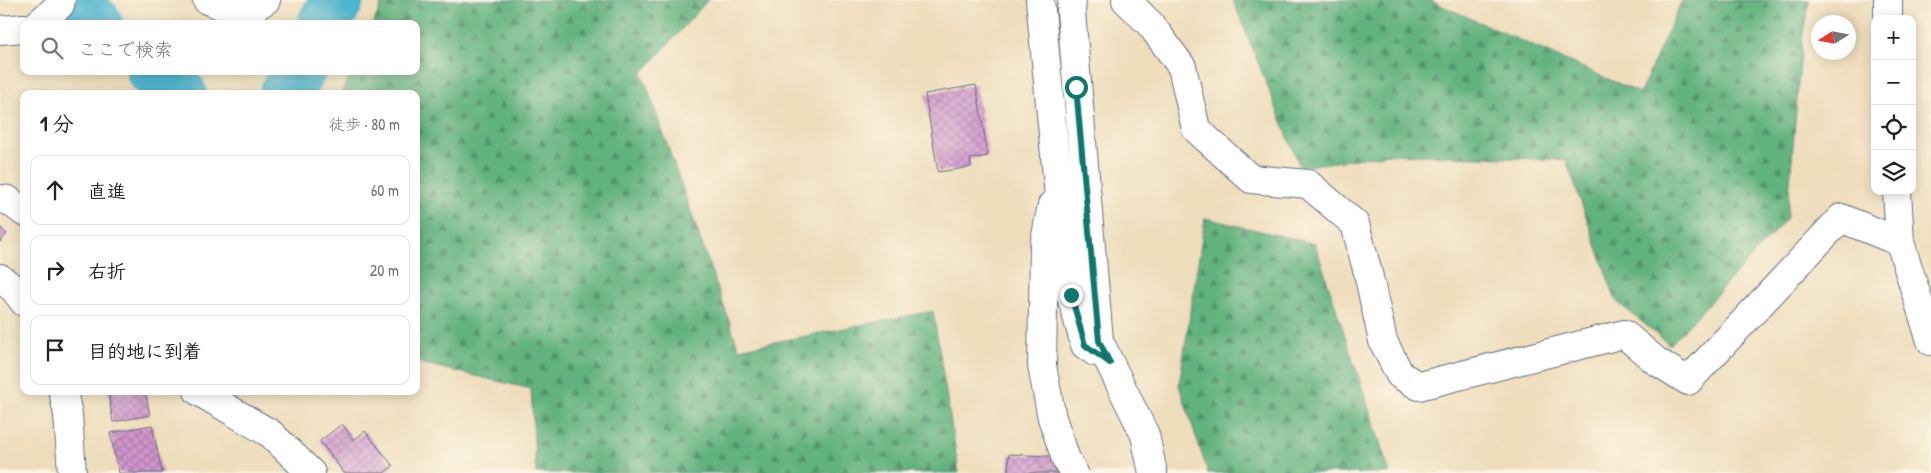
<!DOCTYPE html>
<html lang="ja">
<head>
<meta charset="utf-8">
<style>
	body { margin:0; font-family:"Patrick Hand","Klee One",sans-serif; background:#f6f6f6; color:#222 }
	.controls { position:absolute; right:15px; top:15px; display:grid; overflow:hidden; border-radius:10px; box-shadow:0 2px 12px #0003 }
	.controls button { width:45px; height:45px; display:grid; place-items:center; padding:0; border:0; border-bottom:1px solid #e0e0e0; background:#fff; color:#222; font:25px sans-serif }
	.compass { position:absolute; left:1811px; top:15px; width:45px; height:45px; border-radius:50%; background:#fff; box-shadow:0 2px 12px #0003; rotate:259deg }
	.stop { position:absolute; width:15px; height:15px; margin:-11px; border:4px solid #0f766e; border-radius:50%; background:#fff }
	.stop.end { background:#0f766e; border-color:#fff; box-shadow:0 1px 5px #0008 }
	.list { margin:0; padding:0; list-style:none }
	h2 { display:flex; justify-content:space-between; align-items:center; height:65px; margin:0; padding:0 20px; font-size:21px }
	h2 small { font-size:16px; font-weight:400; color:#767676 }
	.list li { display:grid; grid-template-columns:32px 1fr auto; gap:15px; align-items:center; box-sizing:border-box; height:70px; margin:0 10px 10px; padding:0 10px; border:1px solid #e0e0e0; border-radius:10px }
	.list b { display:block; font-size:19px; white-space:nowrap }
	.list em { font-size:16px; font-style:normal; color:#767676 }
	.icon { flex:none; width:28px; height:28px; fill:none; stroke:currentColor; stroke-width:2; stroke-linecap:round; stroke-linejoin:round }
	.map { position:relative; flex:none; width:1931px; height:473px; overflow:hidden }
	.search { position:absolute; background:#fff; box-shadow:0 2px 12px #0003; left:20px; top:20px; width:400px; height:55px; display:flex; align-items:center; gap:12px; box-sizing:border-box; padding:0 18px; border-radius:10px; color:#767676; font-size:19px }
	.panel { position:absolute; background:#fff; box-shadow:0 2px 12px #0003; left:20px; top:90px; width:400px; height:305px; border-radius:10px }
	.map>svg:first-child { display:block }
	.forest { fill:url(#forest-firs); stroke:#3e706e }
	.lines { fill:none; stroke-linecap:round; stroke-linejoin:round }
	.river { stroke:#4fb6ce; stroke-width:54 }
	.building { fill:url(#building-cross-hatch) }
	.minor-casing { stroke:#656c7f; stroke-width:30 }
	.major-casing { stroke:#656c7f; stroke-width:30 }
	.minor { stroke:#fff; stroke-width:28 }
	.major { stroke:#fff; stroke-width:28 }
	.route { stroke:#0f766e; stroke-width:6 }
</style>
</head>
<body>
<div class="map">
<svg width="1931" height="473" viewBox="0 0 1931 473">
	<defs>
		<pattern id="forest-firs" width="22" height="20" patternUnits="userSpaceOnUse" patternTransform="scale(1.25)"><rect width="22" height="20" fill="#62b27e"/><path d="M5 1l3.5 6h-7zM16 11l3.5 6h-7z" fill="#50916a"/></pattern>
		<pattern id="building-cross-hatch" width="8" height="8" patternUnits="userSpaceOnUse" patternTransform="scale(1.25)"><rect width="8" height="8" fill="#d095cc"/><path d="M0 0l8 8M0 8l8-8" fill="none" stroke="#a87aa9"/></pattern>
	</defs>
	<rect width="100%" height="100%" fill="#fcf5e5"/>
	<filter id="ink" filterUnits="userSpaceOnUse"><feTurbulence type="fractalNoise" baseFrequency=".02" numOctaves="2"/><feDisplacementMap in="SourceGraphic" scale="10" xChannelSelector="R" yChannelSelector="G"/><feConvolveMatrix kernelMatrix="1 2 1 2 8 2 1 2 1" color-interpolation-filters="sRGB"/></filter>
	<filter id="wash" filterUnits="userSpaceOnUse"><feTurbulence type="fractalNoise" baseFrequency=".0096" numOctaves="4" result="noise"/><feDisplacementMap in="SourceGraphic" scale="20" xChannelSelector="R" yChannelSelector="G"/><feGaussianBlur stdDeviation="1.12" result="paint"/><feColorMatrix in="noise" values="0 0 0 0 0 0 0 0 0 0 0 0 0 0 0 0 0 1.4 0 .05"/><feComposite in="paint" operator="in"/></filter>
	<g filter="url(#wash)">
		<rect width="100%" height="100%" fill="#edb"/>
		<path class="forest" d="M383 0H708L642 73 739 349 933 311 959 473H536L531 389 416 362V94H341L351 71H416V24H373Z
			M1233 0H1432L1431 1 1640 93 1682 0H1809L1802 39 1787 218 1670 345 1616 301 1566 160 1390 154 1300 167Z
			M1205 218 1315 244 1390 473H1208L1179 385Z"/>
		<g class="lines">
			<path class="river" d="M84 14 96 24
				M324 24 337 0
				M153 71 180 94
				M286 94 299 71"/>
		</g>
		<g id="blocks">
			<path class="building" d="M976 85 988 156 970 159 971 167 938 172 925 94Z
				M0 227 7 234 0 242Z
				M108 391H145L150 415 113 422Z
				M342 424 354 440 365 431 393 466 384 473H344L320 441Z
				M152 425 162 473H119L110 433Z
				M1009 454 1064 457 1063 473H1008Z"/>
		</g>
	</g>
	<g filter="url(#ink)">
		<use href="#blocks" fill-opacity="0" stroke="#656c7f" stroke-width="1"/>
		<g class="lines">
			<g class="minor-casing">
				<path id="minor" d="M207 0 243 14 266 0
					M1040 0 1060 207 1071 295 1085 345 1095 352
					M1072 0 1071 12 1099 341 1145 435 1153 473
					M1126 0 1151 25 1182 67 1196 129 1251 179 1308 184 1355 224 1368 273 1383 341 1400 375 1419 386 1624 334 1656 361 1688 381 1841 218 1900 242
					M1888 19V0
					M38 24 60 5 61 0
					M0 30 24 28
					M1897 191 1900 242 1931 341
					M0 199 8 200 24 212
					M1052 205 1044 246 1042 366 1052 418 1066 459 1074 473
					M198 391 271 434 311 473"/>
			</g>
			<g class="major-casing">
				<path id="major" d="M0 278 15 290 24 302
					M63 391 68 415 72 473"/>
			</g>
			<use href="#minor" class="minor"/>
			<use href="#major" class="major"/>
		</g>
	</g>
	<g class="lines" filter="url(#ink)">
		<path class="route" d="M1071 295 1085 345 1110 363 1099 341 1076 87"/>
	</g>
</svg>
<div class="controls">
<button>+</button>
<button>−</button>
<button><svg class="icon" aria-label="locate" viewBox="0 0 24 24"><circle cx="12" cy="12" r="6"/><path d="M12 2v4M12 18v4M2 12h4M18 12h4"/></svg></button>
<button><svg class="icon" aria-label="layers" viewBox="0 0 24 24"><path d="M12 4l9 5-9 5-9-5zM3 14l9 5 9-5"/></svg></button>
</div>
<svg class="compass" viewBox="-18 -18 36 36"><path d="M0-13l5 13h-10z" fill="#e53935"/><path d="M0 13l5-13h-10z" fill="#767676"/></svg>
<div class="stop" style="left:1076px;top:87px"></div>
<div class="stop end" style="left:1071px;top:295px"></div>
<div class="search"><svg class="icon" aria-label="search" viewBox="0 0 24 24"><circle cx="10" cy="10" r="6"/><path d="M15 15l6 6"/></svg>ここで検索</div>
<section class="panel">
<h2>1 分<small>徒歩 · 80 m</small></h2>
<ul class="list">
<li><svg class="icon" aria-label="ahead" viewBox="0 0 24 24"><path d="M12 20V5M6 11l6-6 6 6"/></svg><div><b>直進</b></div><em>60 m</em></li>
<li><svg class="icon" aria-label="right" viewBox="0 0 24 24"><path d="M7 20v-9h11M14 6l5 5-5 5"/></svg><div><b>右折</b></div><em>20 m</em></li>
<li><svg class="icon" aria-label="arrive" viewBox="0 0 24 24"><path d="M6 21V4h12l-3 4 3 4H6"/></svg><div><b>目的地に到着</b></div></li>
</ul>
</section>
</div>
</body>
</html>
